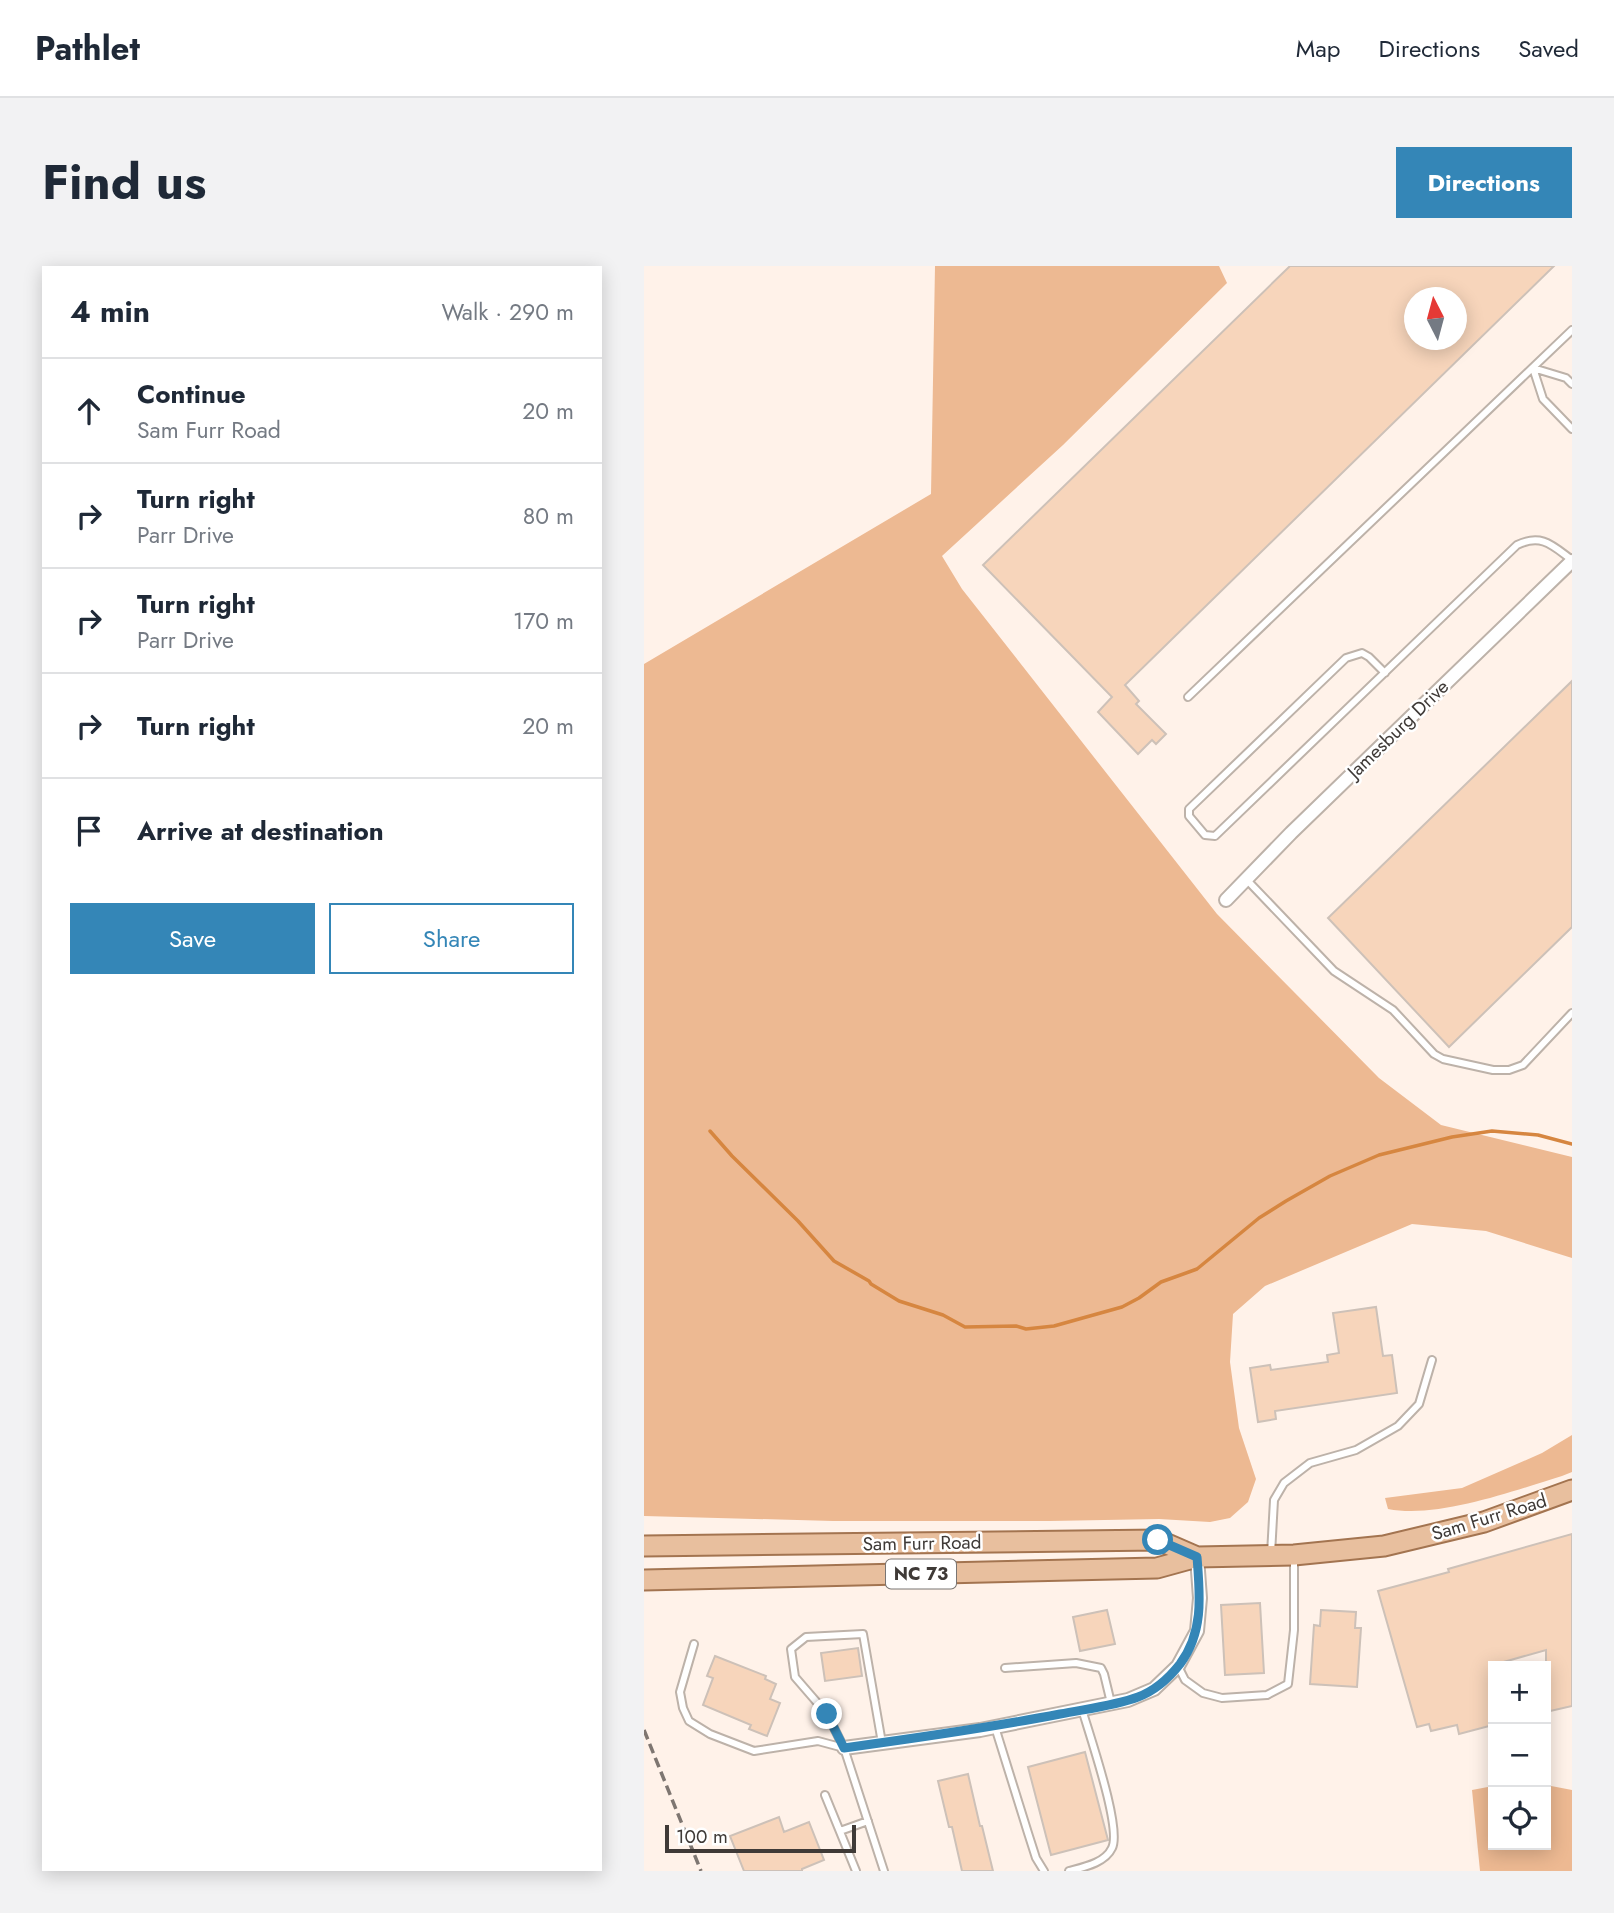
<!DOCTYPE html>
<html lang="en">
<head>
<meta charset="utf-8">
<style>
	body { margin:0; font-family:Jost,sans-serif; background:#f2f2f3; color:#1f2937 }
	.controls { position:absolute; right:21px; bottom:21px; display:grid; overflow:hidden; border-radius:0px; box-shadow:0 4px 18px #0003 }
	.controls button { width:63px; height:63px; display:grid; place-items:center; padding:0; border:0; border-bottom:2px solid #e0e1e3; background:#fff; color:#1f2937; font:35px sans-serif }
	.compass { position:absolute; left:760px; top:21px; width:63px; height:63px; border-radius:50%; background:#fff; box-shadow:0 4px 18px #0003; rotate:354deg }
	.scale { position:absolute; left:21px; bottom:18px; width:191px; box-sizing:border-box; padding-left:7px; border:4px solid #3f3a37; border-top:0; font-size:19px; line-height:24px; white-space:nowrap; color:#3f3a37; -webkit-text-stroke:5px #fff; paint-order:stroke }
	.stop { position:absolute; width:21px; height:21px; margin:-16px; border:5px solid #3486b7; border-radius:50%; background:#fff }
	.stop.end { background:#3486b7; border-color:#fff; box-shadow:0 2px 7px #0008 }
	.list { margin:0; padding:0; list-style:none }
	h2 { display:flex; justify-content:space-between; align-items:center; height:91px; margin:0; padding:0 28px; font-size:30px }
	h2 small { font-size:23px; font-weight:400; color:#747a83 }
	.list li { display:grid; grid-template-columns:46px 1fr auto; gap:21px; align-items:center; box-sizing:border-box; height:105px; padding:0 28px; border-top:2px solid #e0e1e3 }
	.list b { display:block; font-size:26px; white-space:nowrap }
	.list p { margin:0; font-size:23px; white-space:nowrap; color:#747a83 }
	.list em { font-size:23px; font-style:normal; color:#747a83 }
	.actions { display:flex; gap:14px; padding:21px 28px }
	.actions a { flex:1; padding:16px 0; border:2px solid #3486b7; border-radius:0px; text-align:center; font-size:24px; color:#3486b7 }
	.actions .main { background:#3486b7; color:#fff }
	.icon { flex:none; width:38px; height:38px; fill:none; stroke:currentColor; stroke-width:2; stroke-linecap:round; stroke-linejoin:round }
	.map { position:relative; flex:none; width:928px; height:1605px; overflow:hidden; border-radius:0px }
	header { display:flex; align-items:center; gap:42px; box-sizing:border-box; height:98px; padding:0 35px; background:#fff; border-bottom:2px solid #e0e1e3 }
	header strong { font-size:33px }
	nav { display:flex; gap:38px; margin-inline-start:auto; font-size:24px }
	.intro { display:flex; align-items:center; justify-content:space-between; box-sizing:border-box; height:168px; padding:0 42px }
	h1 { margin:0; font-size:49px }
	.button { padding:18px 32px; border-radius:0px; background:#3486b7; color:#fff; font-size:24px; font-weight:700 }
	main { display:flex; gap:42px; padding:0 42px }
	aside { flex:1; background:#fff; border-radius:0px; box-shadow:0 4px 18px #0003 }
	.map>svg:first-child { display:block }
	.green { fill:#edb992 }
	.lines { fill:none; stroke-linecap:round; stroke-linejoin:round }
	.stream { stroke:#d68640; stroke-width:3.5 }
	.building { fill:#f7d5bb; stroke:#cdc1b8; stroke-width:2; fill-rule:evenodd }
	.lane-casing { stroke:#bdb2a9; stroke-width:10 }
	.street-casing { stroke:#bdb2a9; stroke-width:16 }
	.primary-casing { stroke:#a37450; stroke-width:23 }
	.lane { stroke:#fff; stroke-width:6 }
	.street { stroke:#fff; stroke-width:12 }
	.primary { stroke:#e8bf9e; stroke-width:19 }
	.rail { stroke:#7e7671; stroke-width:3.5; stroke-dasharray:10 5; stroke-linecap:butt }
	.route { stroke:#3486b7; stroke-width:9 }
	.labels { text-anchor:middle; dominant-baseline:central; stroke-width:5; stroke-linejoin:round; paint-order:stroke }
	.shield { fill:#fff; stroke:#797573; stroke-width:2 }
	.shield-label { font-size:18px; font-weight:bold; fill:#3f3a37 }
	.street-label { font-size:19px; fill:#3f3a37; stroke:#fff }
</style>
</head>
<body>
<header>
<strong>Pathlet</strong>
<nav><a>Map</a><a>Directions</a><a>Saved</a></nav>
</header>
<div class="intro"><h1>Find us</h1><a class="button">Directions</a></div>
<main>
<aside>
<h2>4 min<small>Walk · 290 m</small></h2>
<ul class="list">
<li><svg class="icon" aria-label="ahead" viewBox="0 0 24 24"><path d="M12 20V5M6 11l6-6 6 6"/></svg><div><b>Continue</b><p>Sam Furr Road</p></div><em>20 m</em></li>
<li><svg class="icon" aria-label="right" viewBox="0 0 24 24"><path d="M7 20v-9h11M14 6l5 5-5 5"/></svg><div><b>Turn right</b><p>Parr Drive</p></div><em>80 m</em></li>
<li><svg class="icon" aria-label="right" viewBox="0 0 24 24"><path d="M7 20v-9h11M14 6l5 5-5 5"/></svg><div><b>Turn right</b><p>Parr Drive</p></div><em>170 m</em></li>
<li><svg class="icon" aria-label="right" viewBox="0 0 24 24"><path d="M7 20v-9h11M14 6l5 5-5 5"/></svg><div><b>Turn right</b></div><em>20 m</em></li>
<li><svg class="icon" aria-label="arrive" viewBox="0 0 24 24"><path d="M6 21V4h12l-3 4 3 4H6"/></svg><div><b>Arrive at destination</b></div></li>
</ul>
<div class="actions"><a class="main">Save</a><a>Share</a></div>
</aside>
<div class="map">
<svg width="928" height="1605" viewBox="0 0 928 1605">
	<rect width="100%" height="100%" fill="#fff2e9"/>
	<path class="green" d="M291 0H575L583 17 419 179 298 290 318 323 573 648 735 812 797 859 928 891V992L842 965 768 958 621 1020 589 1048 586 1096 595 1162 612 1213 604 1236 586 1252 566 1256 515 1253 406 1255H189L0 1250V398L287 228Z
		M928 1169V1206L918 1210C869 1225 793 1253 744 1243L741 1232 818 1222 898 1187Z
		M902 1519 928 1524V1605H836L828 1524 849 1520V1579H902Z"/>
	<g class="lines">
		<path class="stream" d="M66 865 88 890 154 955 190 995 225 1015 227 1018 255 1035 299 1049 321 1061 372 1060 382 1063 410 1060 478 1041 495 1032 517 1016 553 1003 615 952 642 935 686 910 735 889 808 871 848 865 894 869 928 878"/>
	</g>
	<path class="building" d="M646 0H910L481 419 495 435 492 438 522 468 512 478 508 474 494 488 454 446 468 431 339 299ZM771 32H813V74H771Z
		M928 415V661L805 781 684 652Z
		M732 1041 739 1090 748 1089 753 1127 631 1145 632 1153 614 1156 606 1102 626 1099 627 1104 684 1096 683 1089 695 1087 689 1047Z
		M928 1268V1440L902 1446V1384L849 1399V1459L815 1468 813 1459 787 1465 785 1458 773 1461 734 1325 805 1306 804 1303Z
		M616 1337 620 1407 581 1409 577 1339Z
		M463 1344 471 1378 436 1385 429 1351Z
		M677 1344 712 1346 711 1362H717L713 1421 666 1418 670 1359 676 1360Z
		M214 1382 218 1410 181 1415 177 1387Z
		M71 1390 122 1410 121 1413 132 1418 126 1433 136 1437 123 1470 105 1463 107 1459 59 1439 69 1412 63 1410Z
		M441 1486 464 1574 407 1589 384 1501Z
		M324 1508 336 1560H338L349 1605H318L308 1561H305L294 1515Z
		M135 1551 140 1566 165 1556 180 1594 158 1603V1605H100L86 1570Z"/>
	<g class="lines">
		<g class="lane-casing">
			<path id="lane" d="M928 118 922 112 889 102 899 133 928 163
				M741 407 725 391 718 387 702 392 545 543V550L561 569 571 570 873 279C898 267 909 280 928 294
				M544 431 928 64
				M602 613 690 705 749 744 790 788 799 793 849 804H865L879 799 928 747
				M627 1288 630 1234 640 1217 666 1197 712 1184 754 1160 775 1138 788 1094
				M50 1378 36 1426 39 1442 45 1455 66 1468 110 1485 174 1475 200 1482
				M534 1400 541 1414 559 1427 578 1432 623 1429 644 1418 650 1364V1291
				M361 1402 432 1397 457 1402 460 1408 467 1437
				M351 1461 384 1567 392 1592 400 1605
				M238 1477 219 1368 162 1371 147 1383 151 1411 183 1448 200 1482 240 1605
				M181 1529 212 1605
				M196 1565 224 1555
				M425 1605C440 1601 461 1597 468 1582 478 1562 445 1468 438 1443"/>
		</g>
		<g class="street-casing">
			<path id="street" d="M582 634 647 567 928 295
				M200 1482 336 1464 484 1434 510 1423 534 1400 553 1365 556 1332 553 1291"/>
		</g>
		<g class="primary-casing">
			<path id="primary" d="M0 1280 514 1274 553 1291
				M0 1314 513 1302 553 1291 650 1289 740 1280 840 1256 928 1224"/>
		</g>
		<use href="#lane" class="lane"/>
		<use href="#street" class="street"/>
		<use href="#primary" class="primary"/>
		<path class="rail" d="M0 1464 57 1605"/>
	</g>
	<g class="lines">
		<path class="route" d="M183 1448 200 1482C273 1472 344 1462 416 1448 441 1443 470 1440 494 1431 510 1425 525 1412 536 1398 560 1366 556 1329 553 1291L514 1274"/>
	</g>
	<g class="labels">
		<rect class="shield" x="242" y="1293.5" width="70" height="29" rx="5"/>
		<g class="shield-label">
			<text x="277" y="1308">NC 73</text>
		</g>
		<g class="street-label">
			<text transform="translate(754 463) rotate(-44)">Jamesburg Drive</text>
			<text transform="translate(845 1251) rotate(-17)">Sam Furr Road</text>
			<text transform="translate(278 1277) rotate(-1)">Sam Furr Road</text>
		</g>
	</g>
</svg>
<div class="controls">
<button>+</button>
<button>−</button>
<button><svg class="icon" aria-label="locate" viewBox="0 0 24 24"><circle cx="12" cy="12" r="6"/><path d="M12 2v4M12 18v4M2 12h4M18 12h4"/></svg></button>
</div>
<svg class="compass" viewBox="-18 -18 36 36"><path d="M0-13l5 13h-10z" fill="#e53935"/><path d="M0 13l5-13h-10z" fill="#747a83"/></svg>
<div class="scale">100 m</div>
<div class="stop" style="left:514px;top:1274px"></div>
<div class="stop end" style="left:183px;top:1448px"></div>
</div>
</main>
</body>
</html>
